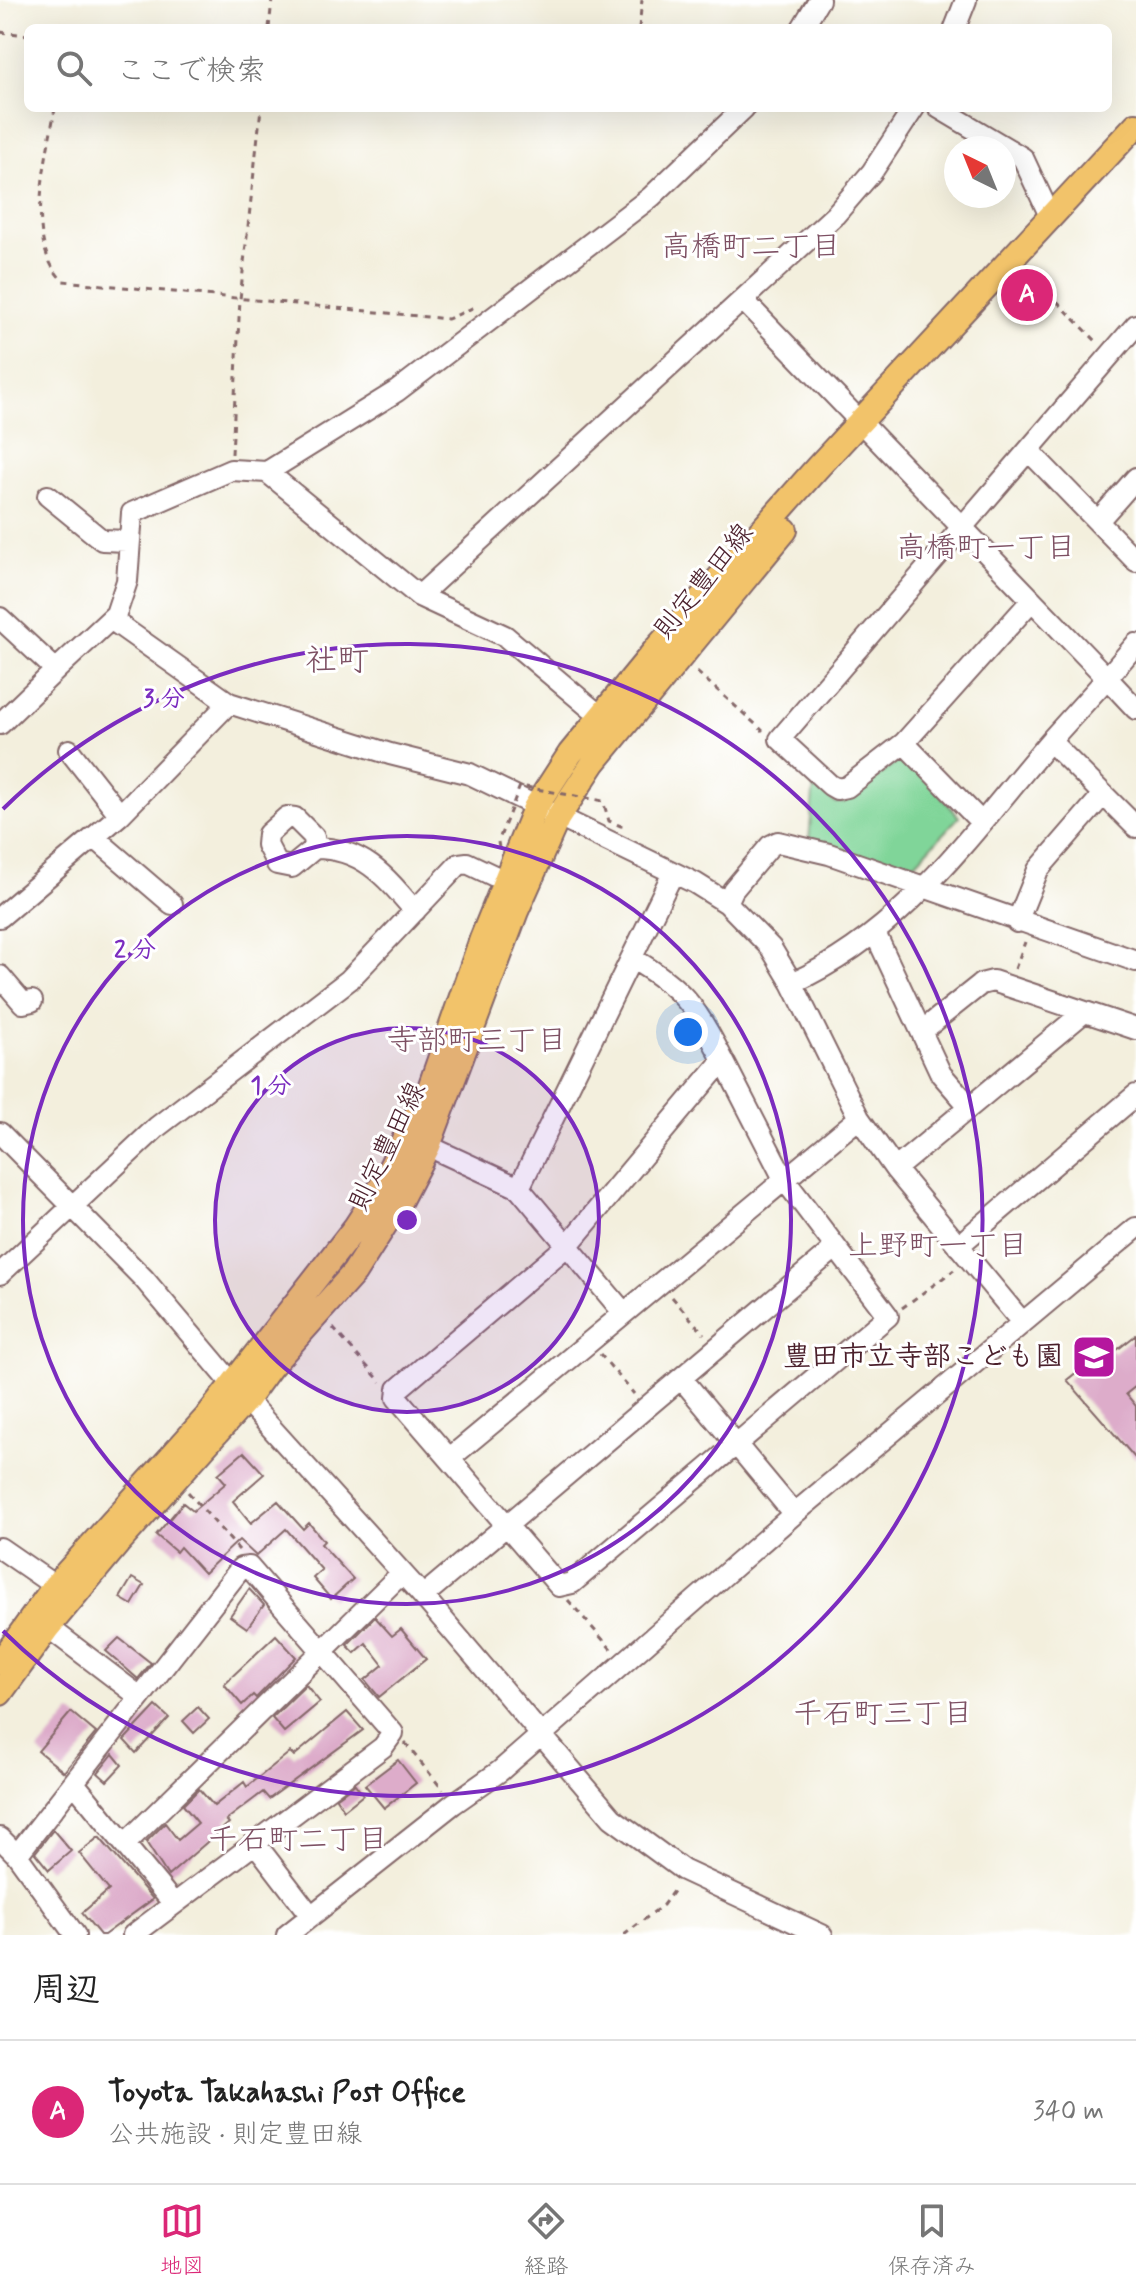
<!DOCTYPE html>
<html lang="ja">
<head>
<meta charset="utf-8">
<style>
	body { margin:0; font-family:Mynerve,"Klee One",sans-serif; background:#f2f2f2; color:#222 }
	.compass { position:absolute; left:944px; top:136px; width:72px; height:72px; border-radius:50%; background:#fff; box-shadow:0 8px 32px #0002; rotate:317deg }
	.you { position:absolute; left:688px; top:1032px; width:28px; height:28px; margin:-20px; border:6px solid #fff; border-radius:50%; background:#1a73e8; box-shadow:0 0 0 12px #1a73e833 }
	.badge { display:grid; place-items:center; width:52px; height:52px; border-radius:50%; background:#db2777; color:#fff; font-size:26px; font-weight:700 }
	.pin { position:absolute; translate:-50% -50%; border:4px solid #fff; box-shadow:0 2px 8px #0006 }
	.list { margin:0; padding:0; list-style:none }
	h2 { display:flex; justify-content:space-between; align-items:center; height:104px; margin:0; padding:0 32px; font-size:34px }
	h2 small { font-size:26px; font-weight:400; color:#767676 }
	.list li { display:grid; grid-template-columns:52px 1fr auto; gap:24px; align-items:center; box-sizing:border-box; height:144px; padding:0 32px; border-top:2px solid #e0e0e0 }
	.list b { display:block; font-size:30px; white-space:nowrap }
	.list p { margin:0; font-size:26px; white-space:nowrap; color:#767676 }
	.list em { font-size:26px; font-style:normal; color:#767676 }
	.icon { flex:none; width:44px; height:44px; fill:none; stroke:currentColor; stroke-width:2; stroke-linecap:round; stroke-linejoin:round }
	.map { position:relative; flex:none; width:1136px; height:1935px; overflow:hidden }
	.search { position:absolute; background:#fff; box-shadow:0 8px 32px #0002; left:24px; right:24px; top:24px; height:88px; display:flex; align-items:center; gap:20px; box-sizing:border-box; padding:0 28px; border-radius:12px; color:#767676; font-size:30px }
	.sheet { height:248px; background:#fff }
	nav { display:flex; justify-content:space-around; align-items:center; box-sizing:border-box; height:112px; border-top:2px solid #e0e0e0; background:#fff; font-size:22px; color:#767676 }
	nav a { display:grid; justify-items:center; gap:4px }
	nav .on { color:#db2777 }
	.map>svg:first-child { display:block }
	.green { fill:#80d599; stroke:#657a62; stroke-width:2 }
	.building { fill:#ddacca }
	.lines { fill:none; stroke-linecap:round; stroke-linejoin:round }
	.minor-casing { stroke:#856869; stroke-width:24 }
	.major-casing { stroke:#856869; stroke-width:28 }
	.path { stroke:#856869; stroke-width:3; stroke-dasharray:6 6; stroke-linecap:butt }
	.minor { stroke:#fff; stroke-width:20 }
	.major { stroke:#f2c36a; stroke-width:24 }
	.path-bridge { stroke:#856869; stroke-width:3; stroke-dasharray:6 6; stroke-linecap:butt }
	.ring { fill:none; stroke:#7b2cbf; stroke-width:4 }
	.labels { text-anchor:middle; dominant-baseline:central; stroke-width:6; stroke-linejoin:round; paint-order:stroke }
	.street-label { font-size:28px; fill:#4a1f2b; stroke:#fff }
	.poi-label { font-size:28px; font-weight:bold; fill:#4a1f2b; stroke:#fff; text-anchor:end }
	.neighbourhood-label { font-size:30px; fill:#7d5063; stroke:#fff }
	.quarter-label { font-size:32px; fill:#7d5063; stroke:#fff }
	.centre { fill:#7b2cbf; stroke:#fff; stroke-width:4 }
	.ring-label { font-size:24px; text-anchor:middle; font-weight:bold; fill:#7b2cbf; stroke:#fff; stroke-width:6; stroke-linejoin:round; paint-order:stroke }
</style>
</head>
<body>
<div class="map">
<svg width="1136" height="1935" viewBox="0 0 1136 1935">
	<rect width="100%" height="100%" fill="#fff"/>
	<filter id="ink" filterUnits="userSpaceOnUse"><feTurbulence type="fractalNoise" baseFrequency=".0125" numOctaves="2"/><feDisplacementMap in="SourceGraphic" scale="16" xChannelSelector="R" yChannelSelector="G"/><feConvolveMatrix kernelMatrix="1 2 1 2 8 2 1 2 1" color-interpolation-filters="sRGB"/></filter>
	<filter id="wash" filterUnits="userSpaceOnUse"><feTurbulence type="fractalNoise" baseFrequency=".006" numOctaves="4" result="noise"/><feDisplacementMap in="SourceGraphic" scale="32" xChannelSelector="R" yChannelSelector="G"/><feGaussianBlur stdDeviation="1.8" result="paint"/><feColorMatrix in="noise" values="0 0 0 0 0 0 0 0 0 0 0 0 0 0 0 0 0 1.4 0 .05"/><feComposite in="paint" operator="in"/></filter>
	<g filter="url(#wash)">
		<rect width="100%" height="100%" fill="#f3efdd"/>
		<path class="green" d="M907 755 959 817 904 875 809 840 814 782 835 803H843Z"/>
		<g id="blocks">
			<path class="building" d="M1136 1335V1386L1126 1394 1136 1406V1459L1067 1380 1108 1347 1113 1353Z
				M244 1452 264 1474 233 1501 251 1523 278 1501 303 1529 309 1523 324 1541 321 1544 353 1579 331 1599 313 1578 322 1570 286 1529 256 1556 239 1540 204 1573 180 1547 176 1552 156 1535 183 1503 193 1511 226 1483 218 1474Z
				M132 1578 144 1585 132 1605 120 1598Z
				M249 1589 264 1605 247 1628 230 1616Z
				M375 1617 392 1636 401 1629 426 1659 379 1697 365 1680 383 1665 366 1643 355 1653 347 1645Z
				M276 1635 296 1657 256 1698 253 1695 242 1705 224 1684Z
				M119 1638 151 1663 138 1679 106 1651Z
				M306 1685 320 1702 284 1732 272 1718Z
				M156 1706 169 1718 136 1753 124 1740Z
				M198 1707 209 1719 194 1733 183 1721Z
				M71 1712 96 1733 64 1772 38 1751Z
				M347 1712 363 1730 269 1799 263 1792 226 1820 229 1823 168 1876 146 1842 165 1823 178 1840 198 1823 183 1805 199 1789 214 1806 244 1782 247 1787 290 1752 294 1756Z
				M113 1754 122 1765 107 1781 98 1773Z
				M398 1760 416 1783 384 1808 365 1785Z
				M355 1784 363 1795 344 1810 336 1798Z
				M53 1830 71 1851 49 1870 35 1853Z
				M99 1837 153 1899 104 1935H100L82 1913 109 1890 79 1853Z"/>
		</g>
	</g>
	<g filter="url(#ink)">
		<use href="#blocks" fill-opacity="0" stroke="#856869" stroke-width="2"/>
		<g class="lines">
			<g class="minor-casing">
				<path id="minor" d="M802 28 819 0
					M955 28 966 0
					M939 108 1023 158 1050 216
					M744 301 1107 678 1050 741 1136 827
					M1029 451 1136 561
					M267 472 419 596 505 636 600 716
					M48 496 102 540 127 541
					M1098 521 1136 478
					M419 596 835 215 872 172 914 108
					M1032 600 904 743 847 787 837 789 830 785 780 739 1136 325
					M0 618 56 670 116 614 127 581 132 513 231 470 267 472 397 391 651 197 744 108
					M112 620 229 703 390 754 470 774 695 883 727 903 771 948 792 983 859 1118 895 1169 1021 1321
					M1136 644 1107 678 1136 709
					M0 724 56 670
					M904 743 981 822
					M69 750 120 815
					M95 838 172 904
					M315 848 314 837 295 818 287 817 268 834 267 845 277 864 292 867 315 848C363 848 386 877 415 911
					M727 903 733 890 770 846 778 842 829 854 1136 961
					M0 917 120 815 229 703
					M1017 922 1038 870 1102 796
					M876 935 941 1074 969 1106
					M633 959C683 988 697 1008 723 1060
					M0 976 23 1003 32 1001
					M792 983C904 933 972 832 1050 741
					M922 1031 981 984 993 981 1136 1029
					M723 1060 784 1179 888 1316 572 1583 559 1586 397 1398 398 1389 568 1245Z
					M0 1133 144 1279 246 1400 423 1596 612 1818 683 1870 822 1935
					M428 1146 519 1188 623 1312
					M895 1169 1083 1013
					M519 1188 673 873
					M958 1246 1136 1095
					M0 1274 157 1127 349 980 459 864 467 863 505 881
					M682 1379 794 1514
					M450 1458 859 1118
					M0 1548 55 1586
					M423 1596 834 1249
					M48 1627 140 1697
					M74 1783 173 1903
					M0 1838 17 1855 75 1935
					M255 1843 311 1916
					M125 1844 401 1574
					M17 1855 241 1568 249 1567 393 1733 383 1747 133 1935
					M287 1935 453 1804 500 1771 794 1514 1136 1228"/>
			</g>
			<g class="major-casing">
				<path id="major" d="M0 1663 55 1586 207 1417 355 1228 379 1191 430 1088 482 939 535 808 570 754 658 647 817 468 1136 125
					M0 1693 48 1627 118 1543 246 1400 270 1367 354 1273 399 1202 428 1146 516 911 557 819 594 762 785 530"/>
			</g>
			<path class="path" d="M269 28 272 0
				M639 28 642 0
				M0 32 28 35
				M55 108C47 159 23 241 63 281L448 319 477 306
				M1032 276 1099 344
				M232 454 240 299 261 108
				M697 672 763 731
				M1015 969 1025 942
				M672 1297 704 1334
				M902 1308 954 1270
				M333 1328 381 1382
				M600 1354 634 1394
				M188 1492 239 1550
				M568 1600 611 1649
				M405 1743 443 1790
				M624 1935 663 1905 676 1887"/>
			<use href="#minor" class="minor"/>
			<use href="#major" class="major"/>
			<path class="path-bridge" d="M499 848 498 842 520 786 603 801 609 821 621 826 620 832"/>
		</g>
	</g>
	<circle cx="407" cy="1220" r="192" fill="#7b2cbf" fill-opacity=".12"/>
	<g class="ring">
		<circle cx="407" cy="1220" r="192"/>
		<circle cx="407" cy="1220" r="384"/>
		<path d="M3 809A576 576 0 1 1 3 1631"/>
	</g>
	<defs>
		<g id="school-square" transform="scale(2.3)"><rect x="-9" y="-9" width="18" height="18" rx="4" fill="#b5179e" stroke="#fff"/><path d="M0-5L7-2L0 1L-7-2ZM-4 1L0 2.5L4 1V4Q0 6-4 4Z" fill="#fff"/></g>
	</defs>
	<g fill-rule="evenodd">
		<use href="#school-square" x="1094" y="1357"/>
	</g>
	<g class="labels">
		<g class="street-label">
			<text transform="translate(704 582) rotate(-51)">則定豊田線</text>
			<text transform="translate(388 1147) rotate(-64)">則定豊田線</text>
		</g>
		<g class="poi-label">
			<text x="1063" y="1357">豊田市立寺部こども園</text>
		</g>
		<g class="neighbourhood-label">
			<text x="751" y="247">高橋町二丁目</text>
			<text x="986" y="548">高橋町一丁目</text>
			<text x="477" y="1041">寺部町三丁目</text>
			<text x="938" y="1246">上野町一丁目</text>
			<text x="883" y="1714">千石町三丁目</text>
			<text x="298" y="1840">千石町二丁目</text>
		</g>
		<g class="quarter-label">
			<text x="337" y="661">社町</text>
		</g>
	</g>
	<circle cx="407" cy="1220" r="12" class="centre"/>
	<g class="ring-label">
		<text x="164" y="706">3 分</text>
		<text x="135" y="957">2 分</text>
		<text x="271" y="1093">1 分</text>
	</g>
</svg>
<svg class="compass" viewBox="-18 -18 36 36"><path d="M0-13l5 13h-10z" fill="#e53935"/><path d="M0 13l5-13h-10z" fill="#767676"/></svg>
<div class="you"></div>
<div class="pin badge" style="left:1027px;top:295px">A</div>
<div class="search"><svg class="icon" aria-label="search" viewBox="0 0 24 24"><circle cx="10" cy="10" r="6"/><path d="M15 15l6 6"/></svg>ここで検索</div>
</div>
<section class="sheet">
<h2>周辺<small></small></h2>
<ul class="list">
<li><span class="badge">A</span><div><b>Toyota Takahashi Post Office</b><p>公共施設 · 則定豊田線</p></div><em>340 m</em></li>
</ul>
</section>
<nav>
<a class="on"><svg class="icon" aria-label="map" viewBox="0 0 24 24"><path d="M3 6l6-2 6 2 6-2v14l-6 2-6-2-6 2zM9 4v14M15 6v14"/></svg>地図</a>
<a><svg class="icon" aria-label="directions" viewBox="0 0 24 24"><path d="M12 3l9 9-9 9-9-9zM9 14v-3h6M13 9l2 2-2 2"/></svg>経路</a>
<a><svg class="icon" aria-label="saved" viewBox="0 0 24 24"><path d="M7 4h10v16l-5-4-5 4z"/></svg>保存済み</a>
</nav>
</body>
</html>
